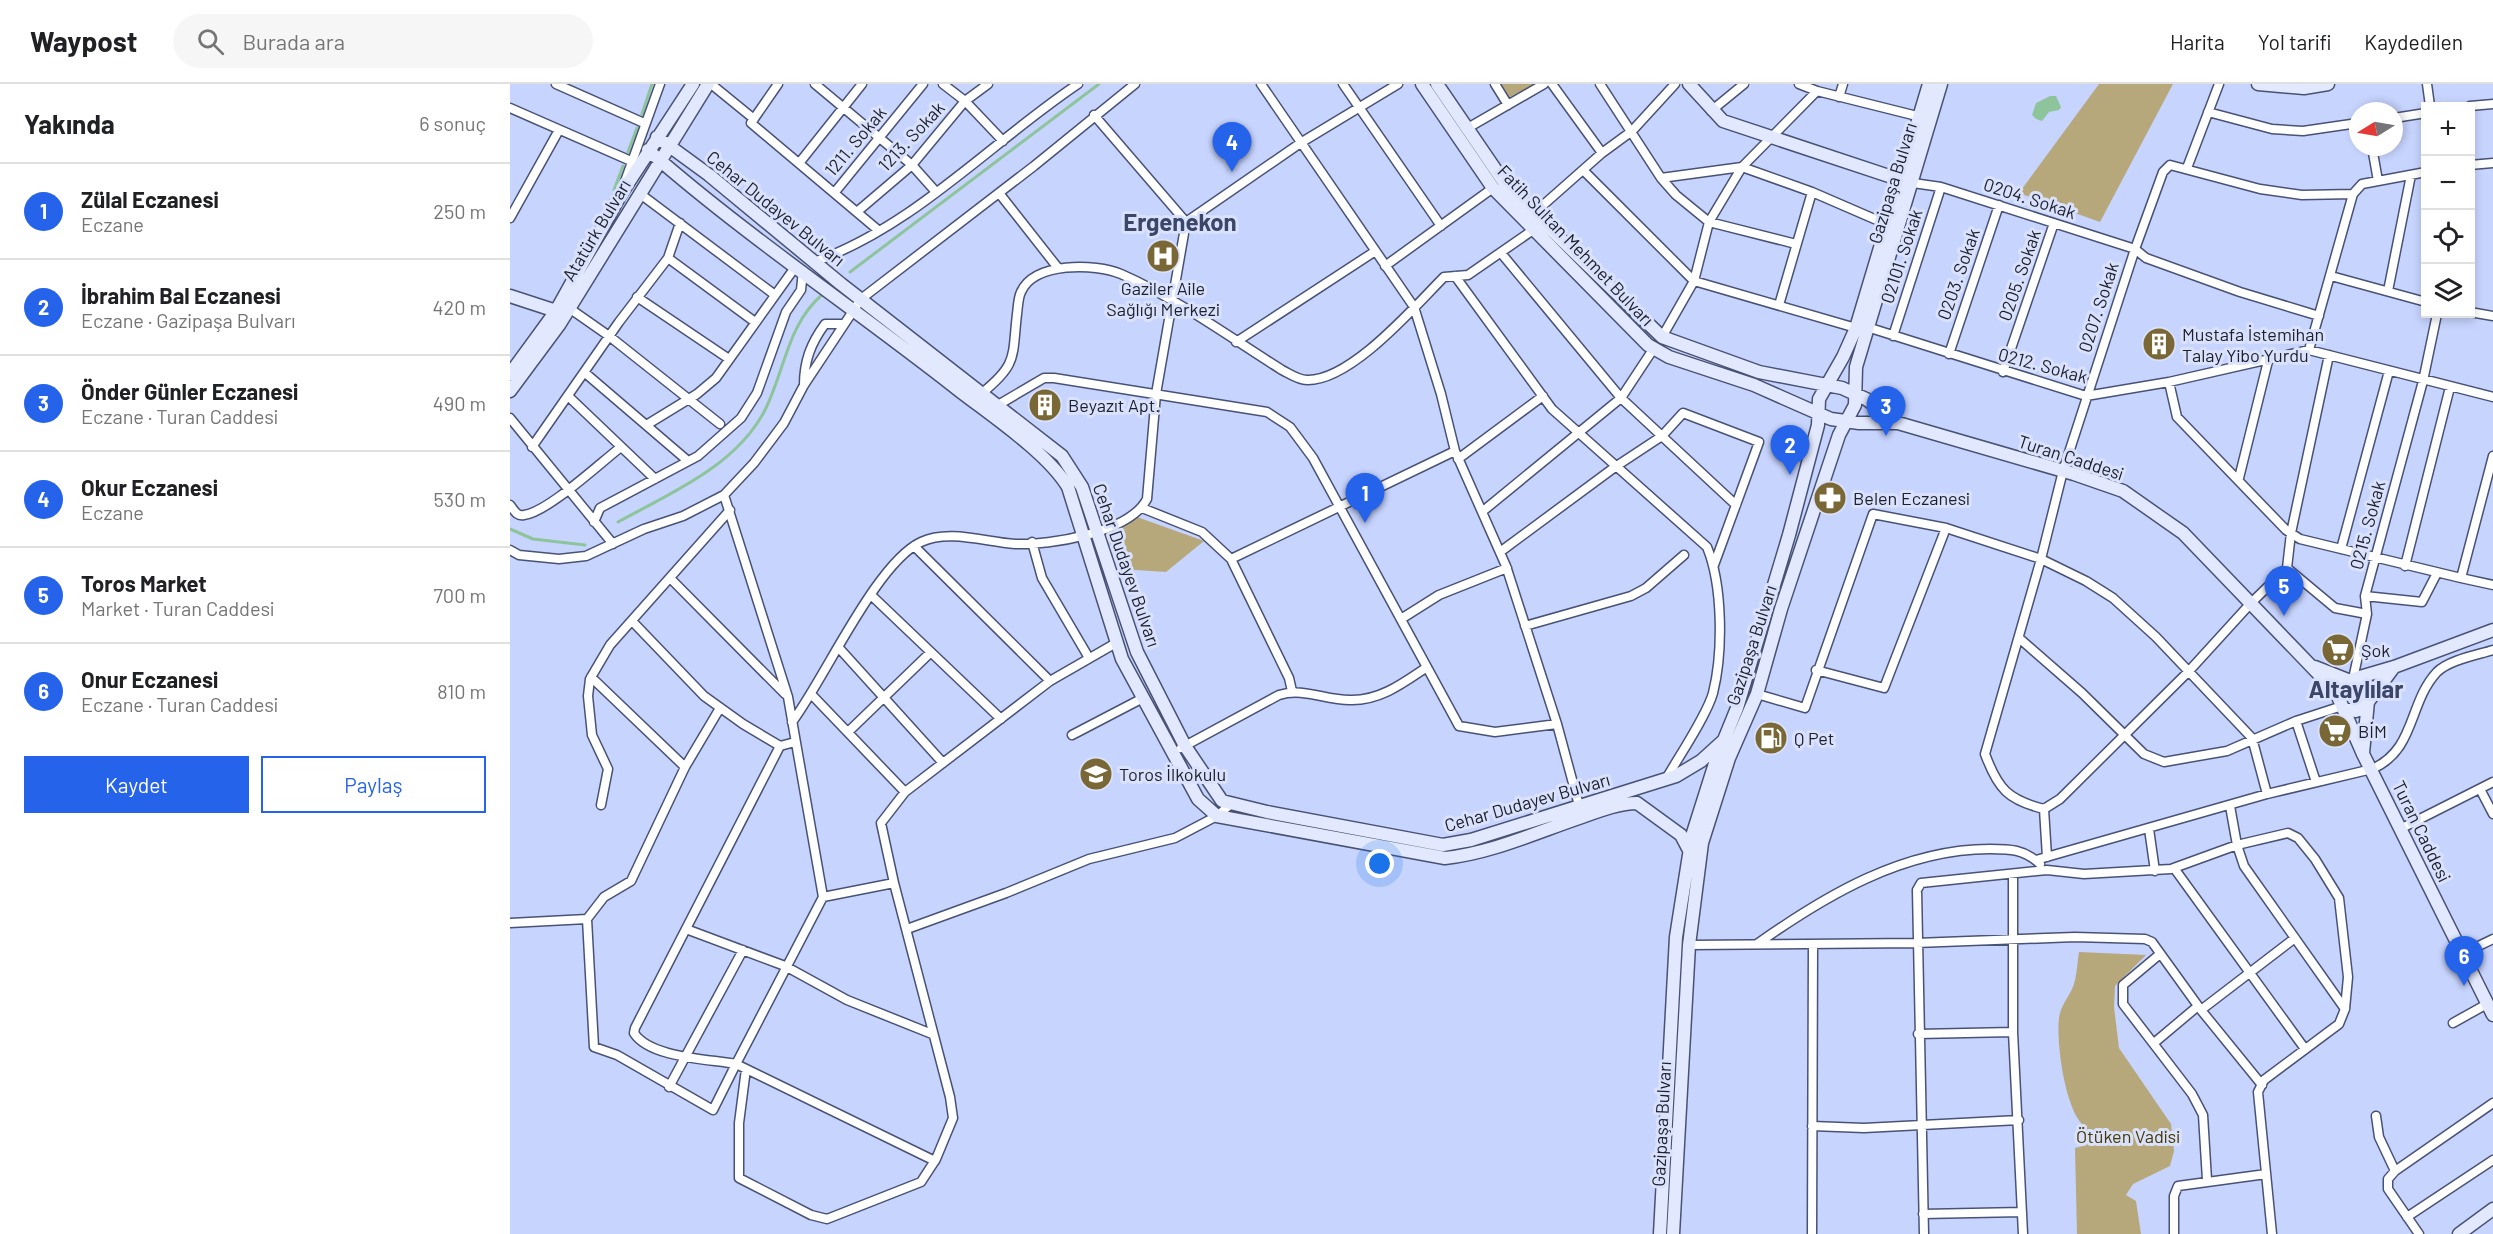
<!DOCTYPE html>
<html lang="tr">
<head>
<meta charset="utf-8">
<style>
	body { margin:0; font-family:Barlow,sans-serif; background:#f6f6f6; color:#202124 }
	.controls { position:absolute; right:18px; top:18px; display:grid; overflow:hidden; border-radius:0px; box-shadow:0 3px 9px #0003 }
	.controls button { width:54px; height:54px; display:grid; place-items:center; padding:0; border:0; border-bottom:2px solid #e0e0e0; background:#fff; color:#202124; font:30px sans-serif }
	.compass { position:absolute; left:1839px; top:18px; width:54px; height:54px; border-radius:50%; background:#fff; box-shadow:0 3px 9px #0003; rotate:259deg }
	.you { position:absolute; left:870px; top:780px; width:21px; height:21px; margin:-15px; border:4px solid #fff; border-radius:50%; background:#1a73e8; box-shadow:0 0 0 9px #1a73e833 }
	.badge { display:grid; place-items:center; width:39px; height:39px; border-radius:50%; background:#2563eb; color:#fff; font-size:20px; font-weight:700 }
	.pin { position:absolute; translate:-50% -50px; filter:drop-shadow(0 2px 3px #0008) }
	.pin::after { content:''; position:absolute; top:32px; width:21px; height:18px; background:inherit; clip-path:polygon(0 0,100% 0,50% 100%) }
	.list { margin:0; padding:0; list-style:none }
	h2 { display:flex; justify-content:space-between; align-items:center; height:78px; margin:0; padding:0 24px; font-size:26px }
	h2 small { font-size:20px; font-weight:400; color:#757577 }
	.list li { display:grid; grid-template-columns:39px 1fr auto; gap:18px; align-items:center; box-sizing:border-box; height:96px; padding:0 24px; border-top:2px solid #e0e0e0 }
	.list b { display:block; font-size:22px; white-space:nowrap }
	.list p { margin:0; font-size:20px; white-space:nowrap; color:#757577 }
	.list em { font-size:20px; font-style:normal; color:#757577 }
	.actions { display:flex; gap:12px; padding:18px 24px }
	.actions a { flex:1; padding:14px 0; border:2px solid #2563eb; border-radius:0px; text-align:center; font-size:21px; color:#2563eb }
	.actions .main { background:#2563eb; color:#fff }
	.icon { flex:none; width:33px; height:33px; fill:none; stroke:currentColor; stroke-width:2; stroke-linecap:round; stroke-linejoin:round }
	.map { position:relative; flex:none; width:1983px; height:1150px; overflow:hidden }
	header { display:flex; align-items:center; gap:36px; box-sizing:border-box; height:84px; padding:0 30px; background:#fff; border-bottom:2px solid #e0e0e0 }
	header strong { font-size:28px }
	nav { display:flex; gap:33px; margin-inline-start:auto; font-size:21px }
	.search { width:420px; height:54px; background:#f6f6f6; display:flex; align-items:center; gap:15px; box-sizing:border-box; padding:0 21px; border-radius:33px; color:#757577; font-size:22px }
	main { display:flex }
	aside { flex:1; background:#fff }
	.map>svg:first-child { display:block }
	.green { fill:#b7a87b }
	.water { fill:#8ec49b }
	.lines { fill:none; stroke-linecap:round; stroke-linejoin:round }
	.stream { stroke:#8ec49b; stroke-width:3 }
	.street-casing { stroke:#485275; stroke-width:11 }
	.secondary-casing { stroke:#485275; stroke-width:15 }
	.street { stroke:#fff; stroke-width:8 }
	.secondary { stroke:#e2e8fd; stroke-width:12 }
	.labels { text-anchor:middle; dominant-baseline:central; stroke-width:6; stroke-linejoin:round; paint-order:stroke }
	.street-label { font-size:18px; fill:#1b1f2e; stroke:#dae2fb }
	.poi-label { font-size:18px; fill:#1b1f2e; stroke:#dae2fb; text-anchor:start }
	.park-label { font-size:18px; fill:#453704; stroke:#dae2fb }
	.district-label { font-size:24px; font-weight:bold; fill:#3c4668; stroke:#dae2fb }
</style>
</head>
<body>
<header>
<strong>Waypost</strong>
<div class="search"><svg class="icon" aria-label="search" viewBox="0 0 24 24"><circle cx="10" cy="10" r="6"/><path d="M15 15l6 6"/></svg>Burada ara</div>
<nav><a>Harita</a><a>Yol tarifi</a><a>Kaydedilen</a></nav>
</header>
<main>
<aside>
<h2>Yakında<small>6 sonuç</small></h2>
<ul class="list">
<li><span class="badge">1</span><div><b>Zülal Eczanesi</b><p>Eczane</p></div><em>250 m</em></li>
<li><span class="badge">2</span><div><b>İbrahim Bal Eczanesi</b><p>Eczane · Gazipaşa Bulvarı</p></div><em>420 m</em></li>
<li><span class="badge">3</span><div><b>Önder Günler Eczanesi</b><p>Eczane · Turan Caddesi</p></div><em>490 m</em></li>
<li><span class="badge">4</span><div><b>Okur Eczanesi</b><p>Eczane</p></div><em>530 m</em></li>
<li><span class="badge">5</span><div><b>Toros Market</b><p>Market · Turan Caddesi</p></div><em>700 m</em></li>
<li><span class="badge">6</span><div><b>Onur Eczanesi</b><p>Eczane · Turan Caddesi</p></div><em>810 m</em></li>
</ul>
<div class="actions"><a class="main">Kaydet</a><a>Paylaş</a></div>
</aside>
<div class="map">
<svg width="1983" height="1150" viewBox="0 0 1983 1150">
	<rect width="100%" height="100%" fill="#c7d4fe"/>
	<path class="green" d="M989 0H1025L998 14Z
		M1589 0H1663L1590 138 1509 109Z
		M627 433 694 457 656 488 611 485 596 450Z
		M1836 610a7 7 0 1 1 14 0a7 7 0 1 1-14 0Z
		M1569 868 1636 871 1605 902 1604 923 1609 964 1661 1040 1664 1067 1660 1082 1623 1100 1616 1111 1626 1117 1631 1150H1567L1565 1064 1577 1061 1574 1042C1555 1026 1546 959 1549 934 1551 921 1557 916 1562 905 1567 895 1567 879 1569 868Z"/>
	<path class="water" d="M1540 12H1546L1551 23 1549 26 1539 28 1532 37 1526 35 1522 31 1526 19Z"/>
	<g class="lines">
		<path class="stream" d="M132 30 142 0
			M118 68 127 44
			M104 106 113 82
			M340 188 589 0
			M108 438C161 409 228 381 256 324 275 285 278 239 313 210
			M0 445 23 455 75 461"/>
		<g class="street-casing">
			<path id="street" d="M46 0 134 39
				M201 0 244 35
				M268 0 241 39 368 146
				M305 0 402 81 426 108
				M433 0 455 17 493 57
				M751 0 904 223 931 310 945 367 996 482 1047 640 1070 725
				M833 0 931 142
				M985 0 998 21
				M1042 0 1092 69
				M1090 0 1151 94 1166 111 1199 138 1286 160
				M1289 0 1307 7 1407 32
				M1917 0 1920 22
				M1329 13 1333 0
				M1960 22 1983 20
				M0 24 121 77
				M1201 27 1234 0
				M1698 28 1762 45 1793 47 1848 39
				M584 31 676 138
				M1884 34 1916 29
				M956 45 1034 0
				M1862 63 1868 97
				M290 78 352 0
				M1960 81 1983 79
				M1677 84 1709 0
				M1073 86 1184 197 1346 244
				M1151 94 1232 83 1302 108 1376 140
				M1403 99 1431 103 1625 165 1636 174 1730 208 1809 232
				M114 100 150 0
				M325 108 413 0
				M129 109 265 211
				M489 109 548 184
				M348 127 402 81 455 17 478 0
				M1023 130 1092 69 1122 47 1165 0
				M0 134 49 46
				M991 169 1111 314 1226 421
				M158 174 245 238
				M304 178C405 142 480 59 568 0
				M875 182 983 104
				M945 192 1042 325 1197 463C1213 502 1213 569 1203 609 1197 631 1168 674 1156 695
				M1821 192 1916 218
				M1878 207 1901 91
				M127 213 219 275
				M1269 221 1302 108
				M59 224 99 252 210 340
				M1960 228 1983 232
				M1357 243 1576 312 1659 298 1799 266 1983 313
				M1383 252 1431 103
				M1152 253 1184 197 1199 138 1232 83 1307 7
				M726 258 864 168
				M1799 266 1843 110
				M1439 270 1489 121
				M1819 271 1781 449 1777 484 1741 519 1679 587 1550 715 1534 725C1498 716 1488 705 1475 670L1531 475 1553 387 1625 165 1653 88 1660 81 1750 105 1792 111 1843 110 1852 100 1916 88
				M74 288 178 377
				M1493 288 1544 139
				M1659 298 1667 333 1776 446 1790 455 1951 494 1983 372
				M294 301C294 277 301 259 315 240H333
				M472 309C508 280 502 273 507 230 508 223 508 214 511 208 524 178 585 179 611 190 666 214 721 254 772 286 780 290 788 296 797 296 841 297 904 223 934 193L958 191 1023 146
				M58 312 145 395
				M488 321 534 294H544L757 328 780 343 803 374 949 642 985 648 1047 640
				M0 334 103 460
				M138 340 187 310 206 294 286 182
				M22 363 109 238 158 174 170 139
				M948 375 1033 312
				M1729 394 1759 273
				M214 411 278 613 313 813
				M0 421C4 426 7 433 14 431 38 428 90 379 111 363
				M632 424 692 448 721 475 779 594 782 607
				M973 427 1111 314 1144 264
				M84 438 90 424 188 372 231 334 247 309 276 228 291 206 293 187
				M522 458 532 494 579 574
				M404 462 540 597
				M1831 465 1879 287
				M0 466 9 471 49 475 76 472 134 445 173 432 214 411 244 379 274 339 294 301 351 215 524 82 625 0
				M990 468 1105 383 1152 352 1173 329 1249 358 1204 481
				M721 475 945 367
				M1895 482 1940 303
				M1777 484 1825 524 1857 530
				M160 494 275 610
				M1951 494 1983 501
				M361 511 491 635
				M1855 512 1912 518 1927 489
				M891 535 929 511 997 484
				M122 537 194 612 233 640 270 662 285 658
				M1015 542 1121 512 1136 504 1174 471
				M1509 554 1572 609 1634 670 1654 678 1717 667 1786 637
				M329 564 433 679
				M1306 586 1374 604 1436 444
				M81 593 175 683
				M1843 595 1857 530 1855 512 1913 297 1927 230
				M1247 610 1295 624 1363 430 1436 444 1531 475 1576 497 1603 514 1646 553 1742 654 1757 710
				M302 611 395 708
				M282 638C315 594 366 479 411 458 439 445 475 458 505 460 541 461 619 449 637 415L646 310 676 138 792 58 888 0
				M338 648 421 568
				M562 651 633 614
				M270 662 125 944 124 949C140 974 199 975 226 980L313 813 384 799
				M671 664 769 611C794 603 816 617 842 616 871 616 893 599 917 583
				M1806 698 1786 637 1832 622
				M1970 705 1983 730
				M91 721 98 685 82 651 78 612 80 595 100 561 220 426
				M1720 722 1727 761 1734 782 1835 925
				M1534 725 1537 773
				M1639 745 1645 787
				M1890 745 1983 698
				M1526 776 1757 710 1862 685C1906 666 1898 619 1927 588 1939 576 1967 571 1983 566
				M1664 784 1795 965
				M1503 790V948L1513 1150
				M77 835 84 963 107 971 203 1026 226 980 425 1077
				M0 839 77 835 94 813 121 797 175 683 210 624
				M176 845 275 882 337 916 422 950
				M397 845 496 809 579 775 665 754 707 732 721 720
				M1247 860C1315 812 1393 765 1480 765 1500 765 1514 765 1530 780
				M1179 861 1406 859 1565 853 1635 855 1642 858 1691 926 1752 1001
				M1650 870 1613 901V920L1682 1010 1693 1031 1697 1096
				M1952 870 1983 855
				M1691 926 1785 854
				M1943 939 1977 920
				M1408 950 1503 948
				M1644 959 1688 922
				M236 985 229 1039V1094L301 1131 317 1135 411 1098 426 1075 443 1034 440 1013 384 799 371 739 395 708 540 597 606 559
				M159 1003 233 866
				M1866 1032 1869 1053 1885 1087
				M1302 1042 1354 1044 1509 1036
				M1413 1130 1512 1128
				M1897 1133 1983 1076
				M1302 1150 1303 860
				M1414 1150 1407 806 1411 799 1537 786 1574 790 1661 785 1727 761 1778 749 1788 754 1805 775 1829 814 1838 893 1835 925 1829 940 1754 996 1748 1008 1762 1150
				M1664 1150V1112L1668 1102 1756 1090
				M1909 1150 1878 1105V1095L1885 1087 1983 1019"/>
		</g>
		<g class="secondary-casing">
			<path id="secondary" d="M912 0 983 104 1138 261 1159 273 1244 301 1321 335 1349 339H1388L1564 390 1613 407 1673 449 1826 608 1853 670 1983 931
				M927 0 998 104 1152 253 1249 288 1332 304 1356 315 1388 339
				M1179 0 1213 37 1394 97
				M1748 0 1794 4 1818 0
				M147 53 199 91 331 200 552 372 572 403 627 568 675 662 712 717 757 728 933 761 961 756 1166 692 1191 677 1213 657
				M138 66C235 151 344 224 446 304 479 330 537 368 558 403L612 575 688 715 707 732 935 774C981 769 1025 749 1069 734 1086 728 1108 719 1127 719L1171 751 1180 768
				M0 212 46 227
				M0 290 46 227 111 110 183 0
				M0 307 49 241 198 0
				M1805 583 1838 596
				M1843 595 1884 583 1983 546
				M1826 608C1835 594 1851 589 1859 607L1853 669
				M1833 625 1846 627 1855 622 1884 583
				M1150 1150 1166 853 1182 752 1207 673 1227 624 1279 451 1308 341 1309 315 1333 273 1346 244 1419 0
				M1163 1150 1179 861 1192 759 1219 674 1247 610 1271 525 1329 351 1345 321 1346 283 1431 0
				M1949 1150 1983 1125"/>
		</g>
		<use href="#street" class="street"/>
		<use href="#secondary" class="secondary"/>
	</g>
	<defs>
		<g id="hospital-disc" transform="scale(1.725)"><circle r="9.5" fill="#796836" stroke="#dae2fb"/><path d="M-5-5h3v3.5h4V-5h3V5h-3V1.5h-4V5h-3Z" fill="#fff"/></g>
		<g id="building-disc" transform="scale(1.725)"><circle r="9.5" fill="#796836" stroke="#dae2fb"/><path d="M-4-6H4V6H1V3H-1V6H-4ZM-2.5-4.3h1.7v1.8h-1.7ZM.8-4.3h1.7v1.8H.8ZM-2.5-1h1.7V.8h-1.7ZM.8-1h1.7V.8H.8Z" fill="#fff"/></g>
		<g id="pharmacy-disc" transform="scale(1.725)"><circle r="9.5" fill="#796836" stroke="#dae2fb"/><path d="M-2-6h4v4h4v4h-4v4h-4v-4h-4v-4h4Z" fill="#fff"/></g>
		<g id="supermarket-disc" transform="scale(1.725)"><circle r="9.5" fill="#796836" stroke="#dae2fb"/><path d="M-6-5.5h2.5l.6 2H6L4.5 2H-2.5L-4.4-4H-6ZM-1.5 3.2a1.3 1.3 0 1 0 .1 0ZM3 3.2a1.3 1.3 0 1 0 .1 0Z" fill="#fff"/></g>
		<g id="fuel-disc" transform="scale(1.725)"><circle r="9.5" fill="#796836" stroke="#dae2fb"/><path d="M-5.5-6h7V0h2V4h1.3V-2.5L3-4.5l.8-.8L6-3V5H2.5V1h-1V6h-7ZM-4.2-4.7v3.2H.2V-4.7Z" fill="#fff"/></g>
		<g id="school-disc" transform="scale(1.725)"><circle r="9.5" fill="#796836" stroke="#dae2fb"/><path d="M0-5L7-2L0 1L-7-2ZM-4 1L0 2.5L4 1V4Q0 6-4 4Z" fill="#fff"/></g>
	</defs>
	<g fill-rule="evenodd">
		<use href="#hospital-disc" x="653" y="172"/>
		<use href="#building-disc" x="1649" y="260"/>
		<use href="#building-disc" x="535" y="321"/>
		<use href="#pharmacy-disc" x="1320" y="414"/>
		<use href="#supermarket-disc" x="1828" y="566"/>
		<use href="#supermarket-disc" x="1825" y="647"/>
		<use href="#fuel-disc" x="1261" y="654"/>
		<use href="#school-disc" x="586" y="690"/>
	</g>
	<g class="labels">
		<g class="street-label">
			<text transform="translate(401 52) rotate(-47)">1213. Sokak</text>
			<text transform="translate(345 57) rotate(-50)">1211. Sokak</text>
			<text transform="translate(1382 99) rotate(-73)">Gazipaşa Bulvarı</text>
			<text transform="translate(1520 114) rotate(18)">0204. Sokak</text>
			<text transform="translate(266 124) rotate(39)">Cehar Dudayev Bulvarı</text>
			<text transform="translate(86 146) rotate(-59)">Atatürk Bulvarı</text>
			<text transform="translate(1066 161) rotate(46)">Fatih Sultan Mehmet Bulvarı</text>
			<text transform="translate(1391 172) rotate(-72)">02101. Sokak</text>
			<text transform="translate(1448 190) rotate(-71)">0203. Sokak</text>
			<text transform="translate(1509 191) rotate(-71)">0205. Sokak</text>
			<text transform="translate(1588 223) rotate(-72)">0207. Sokak</text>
			<text transform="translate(1533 281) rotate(15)">0212. Sokak</text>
			<text transform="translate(1561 373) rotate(18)">Turan Caddesi</text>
			<text transform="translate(1857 441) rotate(-75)">0215. Sokak</text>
			<text transform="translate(617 481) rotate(71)">Cehar Dudayev Bulvarı</text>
			<text transform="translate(1241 561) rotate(-72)">Gazipaşa Bulvarı</text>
			<text transform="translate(1017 718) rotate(-16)">Cehar Dudayev Bulvarı</text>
			<text transform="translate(1912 747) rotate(64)">Turan Caddesi</text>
			<text transform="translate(1151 1040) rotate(-87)">Gazipaşa Bulvarı</text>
		</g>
		<g class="poi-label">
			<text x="653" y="204" text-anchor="middle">Gaziler Aile<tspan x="653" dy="21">Sağlığı Merkezi</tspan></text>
			<text x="1672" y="250">Mustafa İstemihan<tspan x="1672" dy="21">Talay Yibo Yurdu</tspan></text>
			<text x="558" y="321">Beyazıt Apt.</text>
			<text x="1343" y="414">Belen Eczanesi</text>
			<text x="1851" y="566">Şok</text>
			<text x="1848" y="647">BİM</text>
			<text x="1284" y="654">Q Pet</text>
			<text x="609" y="690">Toros İlkokulu</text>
		</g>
		<g class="park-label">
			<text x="1618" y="1052">Ötüken Vadisi</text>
		</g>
		<g class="district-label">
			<text x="670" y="137">Ergenekon</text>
			<text x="1846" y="604">Altaylılar</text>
		</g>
	</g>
</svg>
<div class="controls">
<button>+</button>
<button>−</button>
<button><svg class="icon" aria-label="locate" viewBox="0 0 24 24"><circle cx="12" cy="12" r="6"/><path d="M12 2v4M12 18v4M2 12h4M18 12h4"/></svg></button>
<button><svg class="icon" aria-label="layers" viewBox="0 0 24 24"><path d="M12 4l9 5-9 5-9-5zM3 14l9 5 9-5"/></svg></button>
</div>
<svg class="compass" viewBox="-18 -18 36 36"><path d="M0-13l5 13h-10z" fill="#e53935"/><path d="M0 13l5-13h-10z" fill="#757577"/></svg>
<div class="you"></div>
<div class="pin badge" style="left:855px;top:439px">1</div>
<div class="pin badge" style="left:1280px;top:391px">2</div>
<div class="pin badge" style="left:1376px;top:352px">3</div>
<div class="pin badge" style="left:722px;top:88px">4</div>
<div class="pin badge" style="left:1774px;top:532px">5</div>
<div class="pin badge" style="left:1954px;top:902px">6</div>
</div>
</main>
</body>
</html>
